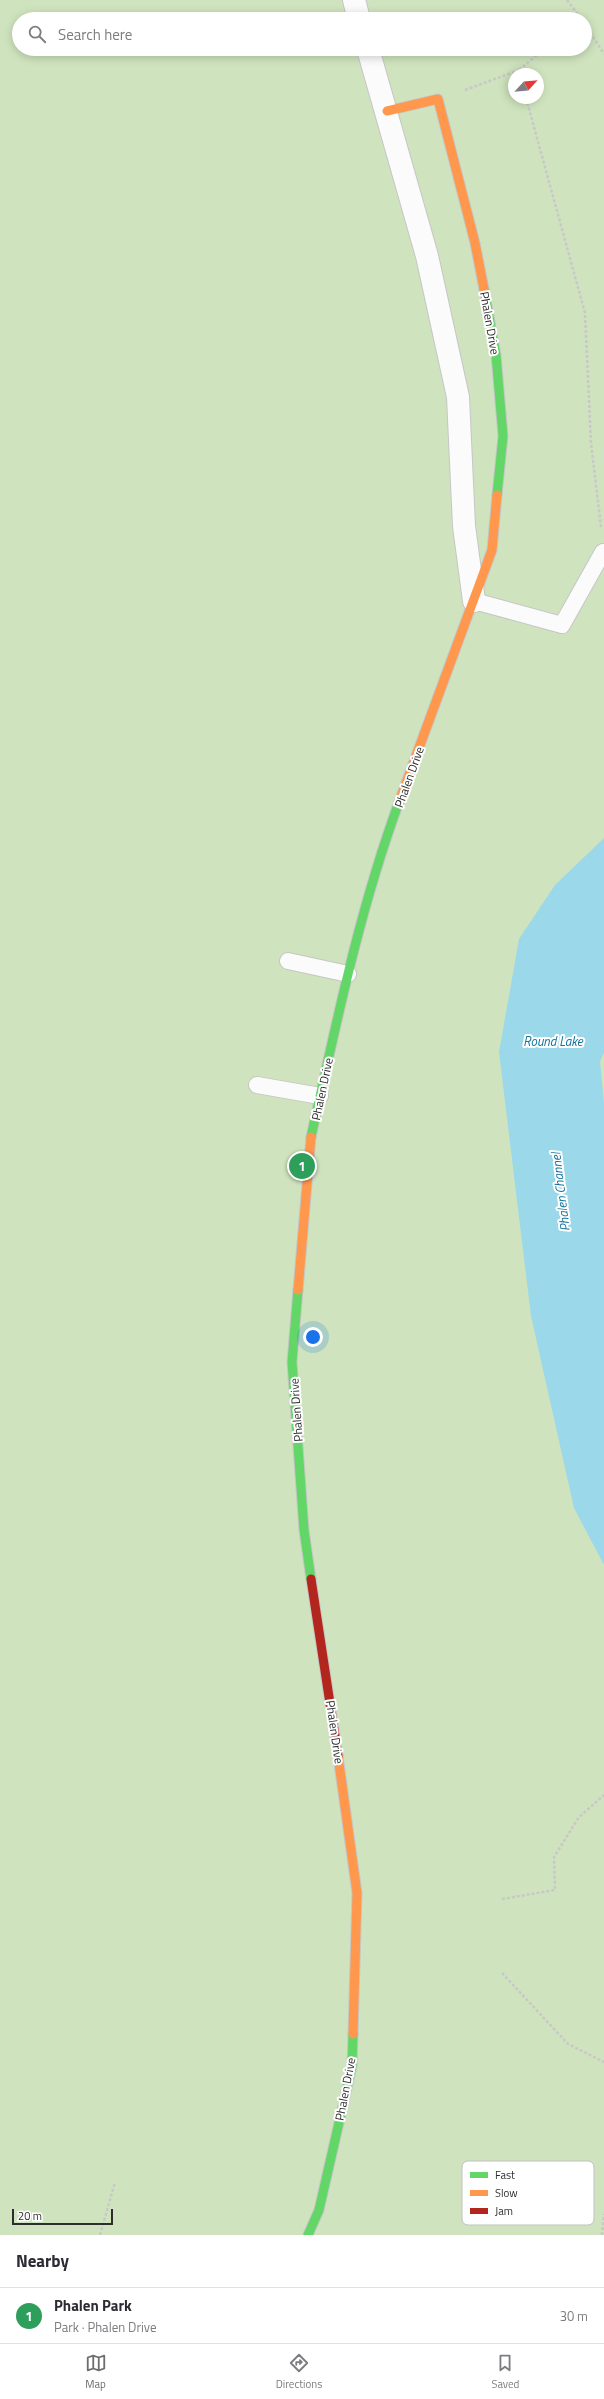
<!DOCTYPE html>
<html lang="en">
<head>
<meta charset="utf-8">
<style>
	body { margin:0; font-family:"Titillium Web",sans-serif; background:#f7f7f7; color:#2b2b33 }
	.compass { position:absolute; left:508px; top:68px; width:36px; height:36px; border-radius:50%; background:#fff; box-shadow:0 2px 10px #0003; rotate:64deg }
	.scale { position:absolute; left:12px; bottom:10px; width:101px; box-sizing:border-box; padding-left:4px; border:2px solid #2d2d2d; border-top:0; font-size:11px; line-height:14px; white-space:nowrap; color:#2d2d2d; -webkit-text-stroke:3px #fff; paint-order:stroke }
	.you { position:absolute; left:313px; top:1337px; width:14px; height:14px; margin:-10px; border:3px solid #fff; border-radius:50%; background:#1a73e8; box-shadow:0 0 0 6px #1a73e833 }
	.badge { display:grid; place-items:center; width:26px; height:26px; border-radius:50%; background:#6f6e6d; color:#fff; font-size:13px; font-weight:700 }
	.pin { position:absolute; translate:-50% -50%; border:2px solid #fff; box-shadow:0 1px 4px #0006 }
	.list { margin:0; padding:0; list-style:none }
	h2 { display:flex; justify-content:space-between; align-items:center; height:52px; margin:0; padding:0 16px; font-size:17px }
	h2 small { font-size:13px; font-weight:400; color:#7c7c81 }
	.list li { display:grid; grid-template-columns:26px 1fr auto; gap:12px; align-items:center; box-sizing:border-box; height:56px; padding:0 16px; border-top:1px solid #e1e1e2 }
	.list b { display:block; font-size:15px; white-space:nowrap }
	.list p { margin:0; font-size:13px; white-space:nowrap; color:#7c7c81 }
	.list em { font-size:13px; font-style:normal; color:#7c7c81 }
	.icon { flex:none; width:22px; height:22px; fill:none; stroke:currentColor; stroke-width:2; stroke-linecap:round; stroke-linejoin:round }
	.map { position:relative; flex:none; width:604px; height:2235px; overflow:hidden }
	.search { position:absolute; background:#fff; box-shadow:0 2px 10px #0003; left:12px; right:12px; top:12px; height:44px; display:flex; align-items:center; gap:10px; box-sizing:border-box; padding:0 14px; border-radius:22px; color:#7c7c81; font-size:15px }
	.sheet { height:108px; background:#fff }
	nav { display:flex; justify-content:space-around; align-items:center; box-sizing:border-box; height:56px; border-top:1px solid #e1e1e2; background:#fff; font-size:11px; color:#7c7c81 }
	nav a { display:grid; justify-items:center; gap:2px }
	nav .on { color:#6f6e6d }
	.map>svg:first-child { display:block }
	.green { fill:#cfe4be; fill-rule:evenodd }
	.water { fill:#9ad8ea }
	.lines { fill:none; stroke-linecap:round; stroke-linejoin:round }
	.lane-casing { stroke:#c6c6c6; stroke-width:18 }
	.street-casing { stroke:#c6c6c6; stroke-width:24 }
	.fast-casing { stroke:#c6c6c6; stroke-width:11 }
	.slow-casing { stroke:#c6c6c6; stroke-width:11 }
	.jam-casing { stroke:#c6c6c6; stroke-width:11 }
	.path { stroke:#c8c8c8; stroke-width:2.5; stroke-dasharray:3 2; stroke-linecap:butt }
	.lane { stroke:#fcfbfb; stroke-width:16 }
	.street { stroke:#fcfbfb; stroke-width:22 }
	.fast { stroke:#63d668; stroke-width:9 }
	.slow { stroke:#ff974d; stroke-width:9 }
	.jam { stroke:#b3261e; stroke-width:9 }
	.labels { text-anchor:middle; dominant-baseline:central; stroke-width:4; stroke-linejoin:round; paint-order:stroke }
	.street-label { font-size:12px; fill:#2d2d2d; stroke:#fff }
	.water-label { font-size:13px; font-style:italic; fill:#12739b; stroke:#fff }
	.key { fill:#fff; stroke:#c0c0c0; stroke-width:1 }
	.key-label { font-size:11px; fill:#2d2d2d }
</style>
</head>
<body>
<div class="map">
<svg width="604" height="2235" viewBox="0 0 604 2235">
	<rect width="100%" height="100%" fill="#eae7e4"/>
	<path class="green" d="M0 0H604V2235H0ZM19 19H585V49H19ZM514 74H538V98H514Z"/>
	<path class="water" d="M604 838V1053L600 1061 604 1103V1565L574 1508 531 1316 499 1052 519 939 555 885Z"/>
	<g class="lines">
		<g class="lane-casing">
			<path id="lane" d="M474 601 562 625 603 552
				M288 961 348 974
				M257 1085 320 1096"/>
		</g>
		<g class="street-casing">
			<path id="street" d="M354 0 359 19
				M368 49 427 256 458 397 464 526 474 601"/>
		</g>
		<g class="fast-casing">
			<path id="fast" d="M484 289 496 355 503 436 497 495
				M311 1137C336 1025 359 911 399 802
				M298 1290 292 1362 304 1530 311 1579
				M308 2235 319 2210 352 2066 353 2034"/>
		</g>
		<g class="slow-casing">
			<path id="slow" d="M387 111 438 99 475 243 484 289
				M399 802 492 550 497 495
				M298 1290 311 1137
				M338 1756 357 1893 353 2034"/>
		</g>
		<g class="jam-casing">
			<path id="jam" d="M311 1579 338 1756"/>
		</g>
		<path class="path" d="M567 0 580 17 578 19
			M585 24 604 54
			M519 70 544 49
			M465 90 519 70 520 74
			M526 98 585 313 591 443 601 527
			M502 1899 555 1890 554 1857 579 1817 604 1795
			M502 1973 568 2044 604 2062
			M100 2235 115 2182
			M602 2235 604 2214"/>
		<use href="#lane" class="lane"/>
		<use href="#street" class="street"/>
		<use href="#fast" class="fast"/>
		<use href="#slow" class="slow"/>
		<use href="#jam" class="jam"/>
	</g>
	<g class="labels">
		<g class="street-label">
			<text transform="translate(490 323) rotate(80)">Phalen Drive</text>
			<text transform="translate(409 777) rotate(-70)">Phalen Drive</text>
			<text transform="translate(322 1089) rotate(-78)">Phalen Drive</text>
			<text transform="translate(296 1410) rotate(-94)">Phalen Drive</text>
			<text transform="translate(335 1732) rotate(82)">Phalen Drive</text>
			<text transform="translate(345 2089) rotate(-79)">Phalen Drive</text>
		</g>
		<g class="water-label">
			<text x="553" y="1041">Round Lake</text>
			<text transform="translate(560 1192) rotate(-97)">Phalen Channel</text>
		</g>
	</g>
	<rect x="462" y="2161" width="132" height="64" rx="6" class="key"/>
	<rect x="470" y="2172" width="18" height="6" fill="#63d668"/>
	<rect x="470" y="2190" width="18" height="6" fill="#ff974d"/>
	<rect x="470" y="2208" width="18" height="6" fill="#b3261e"/>
	<g class="key-label">
		<text x="495" y="2179">Fast</text>
		<text x="495" y="2197">Slow</text>
		<text x="495" y="2215">Jam</text>
	</g>
</svg>
<svg class="compass" viewBox="-18 -18 36 36"><path d="M0-13l5 13h-10z" fill="#e53935"/><path d="M0 13l5-13h-10z" fill="#7c7c81"/></svg>
<div class="scale">20 m</div>
<div class="you"></div>
<div class="pin badge" style="left:302px;top:1166px;background:#2e9e5b">1</div>
<div class="search"><svg class="icon" aria-label="search" viewBox="0 0 24 24"><circle cx="10" cy="10" r="6"/><path d="M15 15l6 6"/></svg>Search here</div>
</div>
<section class="sheet">
<h2>Nearby<small></small></h2>
<ul class="list">
<li><span class="badge" style="background:#2e9e5b">1</span><div><b>Phalen Park</b><p>Park · Phalen Drive</p></div><em>30 m</em></li>
</ul>
</section>
<nav>
<a class="on"><svg class="icon" aria-label="map" viewBox="0 0 24 24"><path d="M3 6l6-2 6 2 6-2v14l-6 2-6-2-6 2zM9 4v14M15 6v14"/></svg>Map</a>
<a><svg class="icon" aria-label="directions" viewBox="0 0 24 24"><path d="M12 3l9 9-9 9-9-9zM9 14v-3h6M13 9l2 2-2 2"/></svg>Directions</a>
<a><svg class="icon" aria-label="saved" viewBox="0 0 24 24"><path d="M7 4h10v16l-5-4-5 4z"/></svg>Saved</a>
</nav>
</body>
</html>
